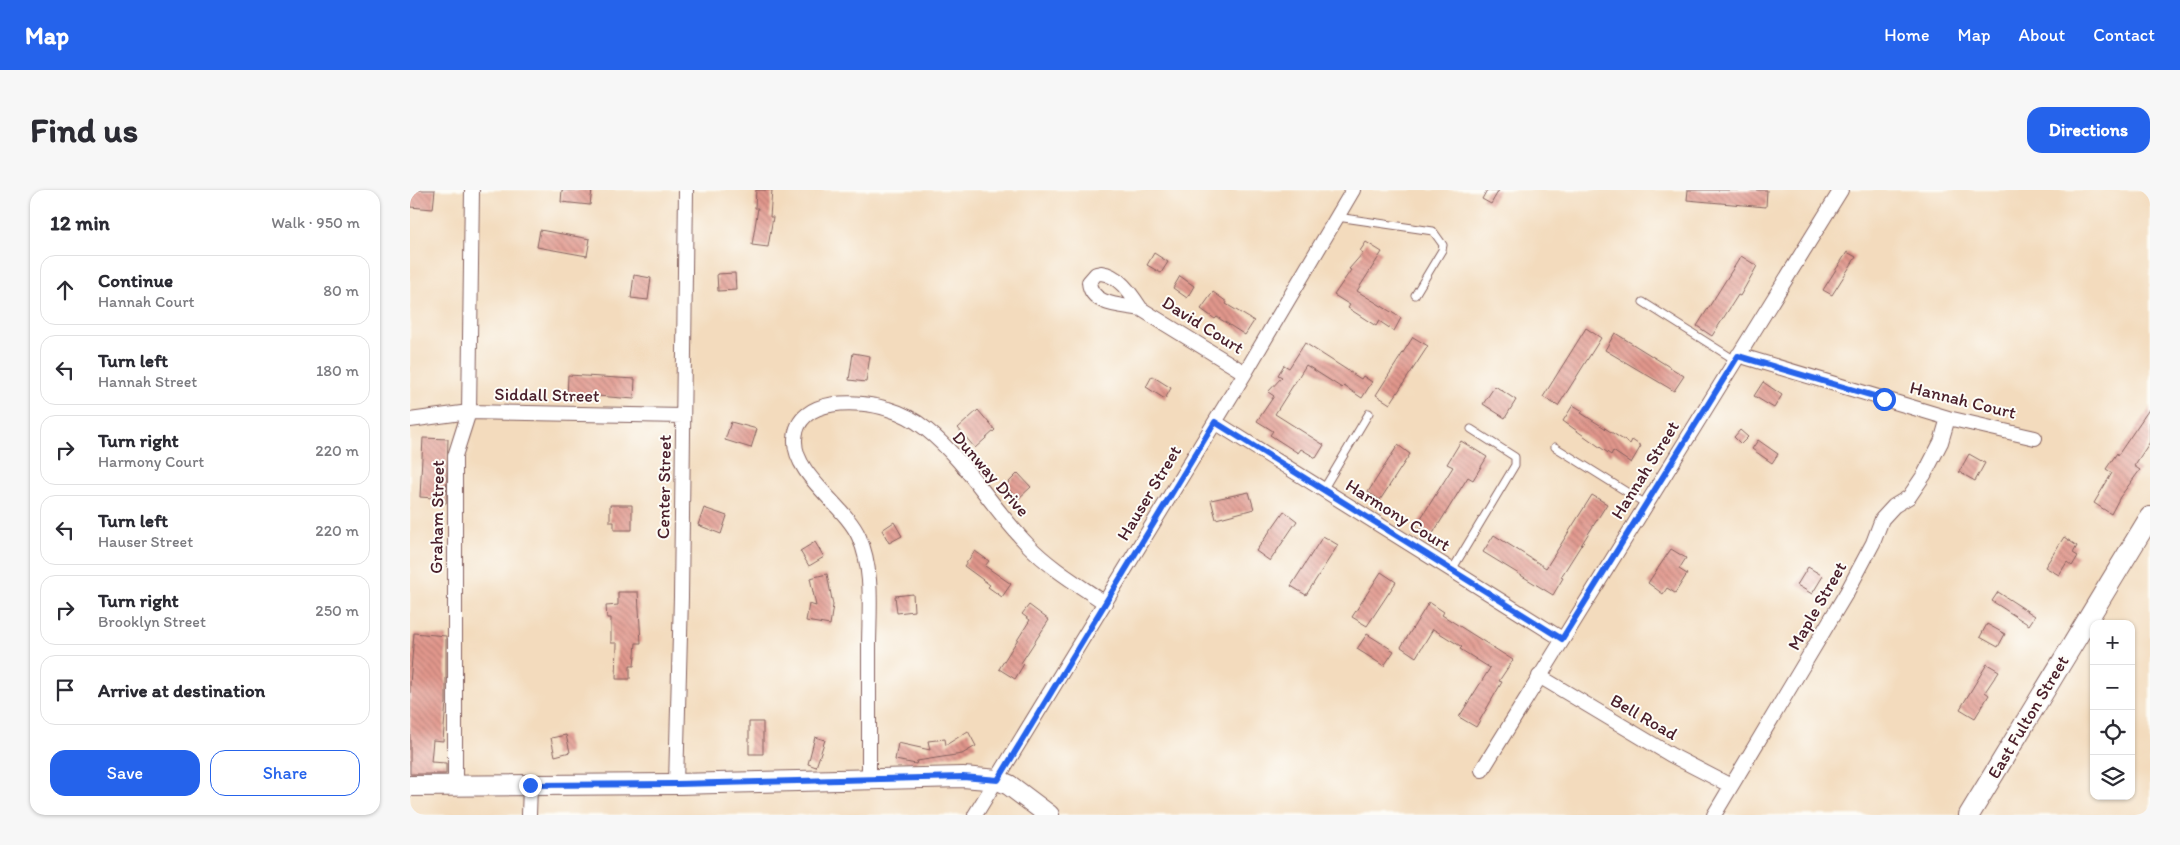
<!DOCTYPE html>
<html lang="en">
<head>
<meta charset="utf-8">
<style>
	body { margin:0; font-family:Itim,sans-serif; background:#f7f7f7; color:#2b2b33 }
	.controls { position:absolute; right:15px; bottom:15px; display:grid; overflow:hidden; border-radius:10px; box-shadow:0 1px 4px #0004 }
	.controls button { width:45px; height:45px; display:grid; place-items:center; padding:0; border:0; border-bottom:1px solid #e1e1e2; background:#fff; color:#2b2b33; font:25px sans-serif }
	.stop { position:absolute; width:15px; height:15px; margin:-11px; border:4px solid #2563eb; border-radius:50%; background:#fff }
	.stop.end { background:#2563eb; border-color:#fff; box-shadow:0 1px 5px #0008 }
	.list { margin:0; padding:0; list-style:none }
	h2 { display:flex; justify-content:space-between; align-items:center; height:65px; margin:0; padding:0 20px; font-size:21px }
	h2 small { font-size:16px; font-weight:400; color:#7c7c81 }
	.list li { display:grid; grid-template-columns:32px 1fr auto; gap:15px; align-items:center; box-sizing:border-box; height:70px; margin:0 10px 10px; padding:0 10px; border:1px solid #e1e1e2; border-radius:15px }
	.list b { display:block; font-size:19px; white-space:nowrap }
	.list p { margin:0; font-size:16px; white-space:nowrap; color:#7c7c81 }
	.list em { font-size:16px; font-style:normal; color:#7c7c81 }
	.actions { display:flex; gap:10px; padding:15px 20px }
	.actions a { flex:1; padding:11px 0; border:1px solid #2563eb; border-radius:15px; text-align:center; font-size:18px; color:#2563eb }
	.actions .main { background:#2563eb; color:#fff }
	.icon { flex:none; width:28px; height:28px; fill:none; stroke:currentColor; stroke-width:2; stroke-linecap:round; stroke-linejoin:round }
	.map { position:relative; flex:none; width:1740px; height:625px; overflow:hidden; border-radius:15px }
	header { display:flex; align-items:center; gap:30px; box-sizing:border-box; height:70px; padding:0 25px; background:#2563eb; color:#fff }
	header strong { font-size:24px }
	nav { display:flex; gap:28px; margin-inline-start:auto; font-size:18px }
	.intro { display:flex; align-items:center; justify-content:space-between; box-sizing:border-box; height:120px; padding:0 30px }
	h1 { margin:0; font-size:35px }
	.button { padding:12px 22px; border-radius:15px; background:#2563eb; color:#fff; font-size:18px; font-weight:700 }
	main { display:flex; gap:30px; padding:0 30px }
	aside { flex:1; background:#fff; border-radius:15px; box-shadow:0 1px 4px #0004 }
	.map>svg:first-child { display:block }
	.building { fill:url(#building-back-hatch) }
	.lines { fill:none; stroke-linecap:round; stroke-linejoin:round }
	.lane-casing { stroke:#85615e; stroke-width:9 }
	.street-casing { stroke:#85615e; stroke-width:16 }
	.secondary-casing { stroke:#85615e; stroke-width:22 }
	.lane { stroke:#fff; stroke-width:7 }
	.street { stroke:#fff; stroke-width:14 }
	.secondary { stroke:#fff; stroke-width:20 }
	.route { stroke:#2563eb; stroke-width:6 }
	.labels { text-anchor:middle; dominant-baseline:central; stroke-width:4; stroke-linejoin:round; paint-order:stroke }
	.street-label { font-size:18px; fill:#4a1f2b; stroke:#fdfcf7 }
</style>
</head>
<body>
<header>
<strong>Map</strong>
<nav><a>Home</a><a>Map</a><a>About</a><a>Contact</a></nav>
</header>
<div class="intro"><h1>Find us</h1><a class="button">Directions</a></div>
<main>
<aside>
<h2>12 min<small>Walk · 950 m</small></h2>
<ul class="list">
<li><svg class="icon" aria-label="ahead" viewBox="0 0 24 24"><path d="M12 20V5M6 11l6-6 6 6"/></svg><div><b>Continue</b><p>Hannah Court</p></div><em>80 m</em></li>
<li><svg class="icon" aria-label="left" viewBox="0 0 24 24"><path d="M17 20v-9H6M10 6l-5 5 5 5"/></svg><div><b>Turn left</b><p>Hannah Street</p></div><em>180 m</em></li>
<li><svg class="icon" aria-label="right" viewBox="0 0 24 24"><path d="M7 20v-9h11M14 6l5 5-5 5"/></svg><div><b>Turn right</b><p>Harmony Court</p></div><em>220 m</em></li>
<li><svg class="icon" aria-label="left" viewBox="0 0 24 24"><path d="M17 20v-9H6M10 6l-5 5 5 5"/></svg><div><b>Turn left</b><p>Hauser Street</p></div><em>220 m</em></li>
<li><svg class="icon" aria-label="right" viewBox="0 0 24 24"><path d="M7 20v-9h11M14 6l5 5-5 5"/></svg><div><b>Turn right</b><p>Brooklyn Street</p></div><em>250 m</em></li>
<li><svg class="icon" aria-label="arrive" viewBox="0 0 24 24"><path d="M6 21V4h12l-3 4 3 4H6"/></svg><div><b>Arrive at destination</b></div></li>
</ul>
<div class="actions"><a class="main">Save</a><a>Share</a></div>
</aside>
<div class="map">
<svg width="1740" height="625" viewBox="0 0 1740 625">
	<defs>
		<pattern id="building-back-hatch" width="6" height="6" patternUnits="userSpaceOnUse" patternTransform="scale(1.25)"><rect width="6" height="6" fill="#e1978c"/><path d="M-1 5l2 2M0 0l6 6M5-1l2 2" fill="none" stroke="#b87b73"/></pattern>
	</defs>
	<rect width="100%" height="100%" fill="#fdfcf7"/>
	<filter id="ink" filterUnits="userSpaceOnUse"><feTurbulence type="fractalNoise" baseFrequency=".02" numOctaves="2"/><feDisplacementMap in="SourceGraphic" scale="10" xChannelSelector="R" yChannelSelector="G"/><feConvolveMatrix kernelMatrix="1 2 1 2 8 2 1 2 1" color-interpolation-filters="sRGB"/></filter>
	<filter id="wash" filterUnits="userSpaceOnUse"><feTurbulence type="fractalNoise" baseFrequency=".0096" numOctaves="4" result="noise"/><feDisplacementMap in="SourceGraphic" scale="20" xChannelSelector="R" yChannelSelector="G"/><feGaussianBlur stdDeviation="1.12" result="paint"/><feColorMatrix in="noise" values="0 0 0 0 0 0 0 0 0 0 0 0 0 0 0 0 0 1.4 0 .05"/><feComposite in="paint" operator="in"/></filter>
	<g filter="url(#wash)">
		<rect width="100%" height="100%" fill="#f3dbbd"/>
		<g id="blocks">
			<path class="building" d="M0 0H25L23 19 0 17Z
				M152 0H182L180 15 151 12Z
				M346 0H362L360 27H363L358 57 342 55 348 18H345Z
				M1077 0H1089L1081 14 1072 9Z
				M1278 0H1357L1356 17 1277 10Z
				M130 40 180 49 177 66 127 57Z
				M956 52 972 62 947 101 991 128 984 141 969 131 966 136 938 118 940 115 924 105 941 80 939 79 953 63 950 61Z
				M1437 62 1446 67 1422 105 1413 100Z
				M744 63 758 72 751 83 737 75Z
				M1331 66 1347 76 1330 106 1328 105 1302 146 1287 136Z
				M325 83 326 100 308 101 307 84Z
				M224 85 241 88 238 110 221 108Z
				M770 86 784 96 777 108 763 98Z
				M803 102 817 112 816 114 844 131 835 145 807 127 805 129 791 119Z
				M1176 138 1191 148 1148 216 1133 207Z
				M1205 143 1274 186 1264 201 1195 160Z
				M1003 147 1018 156 980 214 966 205Z
				M895 153 951 189 953 186 962 192 952 208 934 196 932 198 896 175 865 224 914 255 906 268 891 259 888 263 860 245 863 241 847 231 864 206 858 202 872 187 868 185 874 175 879 178Z
				M443 163 460 166 456 192 439 190Z
				M158 185 225 189 224 209 175 205 174 210 157 209Z
				M742 186 761 198 755 209 736 197Z
				M1353 192 1372 205 1364 218 1344 206Z
				M1085 196 1106 210 1095 228 1073 214Z
				M1163 215 1173 221 1171 223 1220 254 1222 250 1231 256 1221 273 1203 261 1201 265 1153 231Z
				M1740 218V252L1724 276 1730 280 1710 307 1701 324 1684 313 1702 283 1696 279 1707 263 1708 265Z
				M568 220 585 240 565 258 548 238Z
				M321 232 347 239 341 258 315 250Z
				M1330 240 1338 247 1331 254 1324 247Z
				M13 248 38 249 36 313 23 312V308L10 307Z
				M1348 250 1368 264 1362 273 1342 259Z
				M1051 251 1077 267 1063 290 1058 287 1022 345 1006 336 1043 277 1037 274Z
				M988 255 1000 264 970 310 958 302Z
				M1559 264 1575 273 1565 291 1549 282Z
				M608 283 621 297 608 309 595 296Z
				M839 302 844 319 806 329 801 310Z
				M1182 305 1197 314 1151 387 1153 388 1143 405 1073 362 1084 345 1136 378Z
				M200 315H222V340H204V332H200Z
				M294 318 317 326 311 344 288 335Z
				M874 321 887 331 860 371 846 361Z
				M484 332 492 346 479 353 472 340Z
				M913 346 928 355 896 405 881 396Z
				M1654 347 1667 356 1663 363 1668 366 1662 376 1657 372 1649 385 1635 377Z
				M405 352 414 367 399 376 390 361Z
				M1261 359 1276 368 1269 379 1277 384 1265 403 1257 398 1253 404 1238 393Z
				M565 361 579 371 575 376 601 394 592 407 578 397 580 395 554 376Z
				M1398 377 1413 386 1402 404 1387 395Z
				M971 382 986 392 957 436 942 427Z
				M417 384 423 415 420 435 396 431 399 414 406 416 400 388Z
				M208 402H228L231 453H226L224 476H220V489H206L207 453H201V428H197L196 416 208 415Z
				M1588 402 1625 426 1619 435 1582 411Z
				M503 404 504 421 487 423 485 406Z
				M1019 412 1034 422 1032 425 1103 470 1089 491 1092 492 1066 537 1049 527 1080 478 1050 459 1052 457 1023 439 1006 467 991 457Z
				M619 415 639 430 611 473 614 474 605 489 589 479 620 430 612 424Z
				M1577 434 1595 444 1588 457 1570 447Z
				M4 443 36 446V512L33 551 23 550 21 572 36 573V584H0V494Z
				M957 444 984 461 974 476 947 459Z
				M1577 474 1589 481 1575 502 1579 505 1565 528 1550 519Z
				M339 532H353V564H339Z
				M558 541 566 556 552 564 507 571 506 574 485 570 488 553 520 560 518 551 535 549 536 555Z
				M156 545 160 562 145 566 141 548Z
				M405 547 415 550 406 577 398 574Z"/>
		</g>
	</g>
	<g filter="url(#ink)">
		<use href="#blocks" fill-opacity="0" stroke="#85615e" stroke-width="1"/>
		<g class="lines">
			<g class="lane-casing">
				<path id="lane" d="M927 27 1023 41 1033 55 1032 60 1005 105
					M1233 112 1325 170
					M1145 257 1236 314
					M913 300 959 223
					M1042 380 1105 275V267L1061 239"/>
			</g>
			<g class="street-casing">
				<path id="street" d="M691 83C709 85 721 104 731 119 712 115 681 116 679 92L686 84Z
					M731 119 835 183
					M1328 165 1538 228 1625 248
					M0 230 59 222 273 226
					M805 232 1152 449
					M1129 486 1261 565 1321 596
					M1072 580 1431 0
					M459 589C459 545 459 501 459 458 459 421 464 381 449 347 435 315 383 285 385 249 387 206 451 210 478 219 492 223 505 230 516 239 556 271 582 318 618 355 640 378 669 395 695 413
					M266 594 271 407 276 0
					M45 596V266L59 222 62 0
					M119 625 120 595
					M565 625 835 183 943 0
					M1304 625 1437 402 1463 353 1472 329 1484 316 1499 307 1514 285 1531 252 1538 228"/>
			</g>
			<g class="secondary-casing">
				<path id="secondary" d="M0 596 266 594 553 587 588 590 599 595 639 625
					M1559 625 1740 327"/>
			</g>
			<use href="#lane" class="lane"/>
			<use href="#street" class="street"/>
			<use href="#secondary" class="secondary"/>
		</g>
	</g>
	<g class="lines" filter="url(#ink)">
		<path class="route" d="M120 595 266 594 553 587 588 590 805 232 1152 449 1328 166 1474 209"/>
	</g>
	<g class="labels">
		<g class="street-label">
			<text transform="translate(793 135) rotate(32)">David Court</text>
			<text transform="translate(137 205) rotate(1)">Siddall Street</text>
			<text transform="translate(1553 210) rotate(14)">Hannah Court</text>
			<text transform="translate(1235 280) rotate(-58)">Hannah Street</text>
			<text transform="translate(581 284) rotate(49)">Dunway Drive</text>
			<text transform="translate(254 297) rotate(-89)">Center Street</text>
			<text transform="translate(739 303) rotate(-59)">Hauser Street</text>
			<text transform="translate(988 325) rotate(32)">Harmony Court</text>
			<text transform="translate(27 327) rotate(-89)">Graham Street</text>
			<text transform="translate(1407 416) rotate(-60)">Maple Street</text>
			<text transform="translate(1234 527) rotate(30)">Bell Road</text>
			<text transform="translate(1618 527) rotate(-59)">East Fulton Street</text>
		</g>
	</g>
</svg>
<div class="controls">
<button>+</button>
<button>−</button>
<button><svg class="icon" aria-label="locate" viewBox="0 0 24 24"><circle cx="12" cy="12" r="6"/><path d="M12 2v4M12 18v4M2 12h4M18 12h4"/></svg></button>
<button><svg class="icon" aria-label="layers" viewBox="0 0 24 24"><path d="M12 4l9 5-9 5-9-5zM3 14l9 5 9-5"/></svg></button>
</div>
<div class="stop" style="left:1474px;top:209px"></div>
<div class="stop end" style="left:120px;top:595px"></div>
</div>
</main>
</body>
</html>
